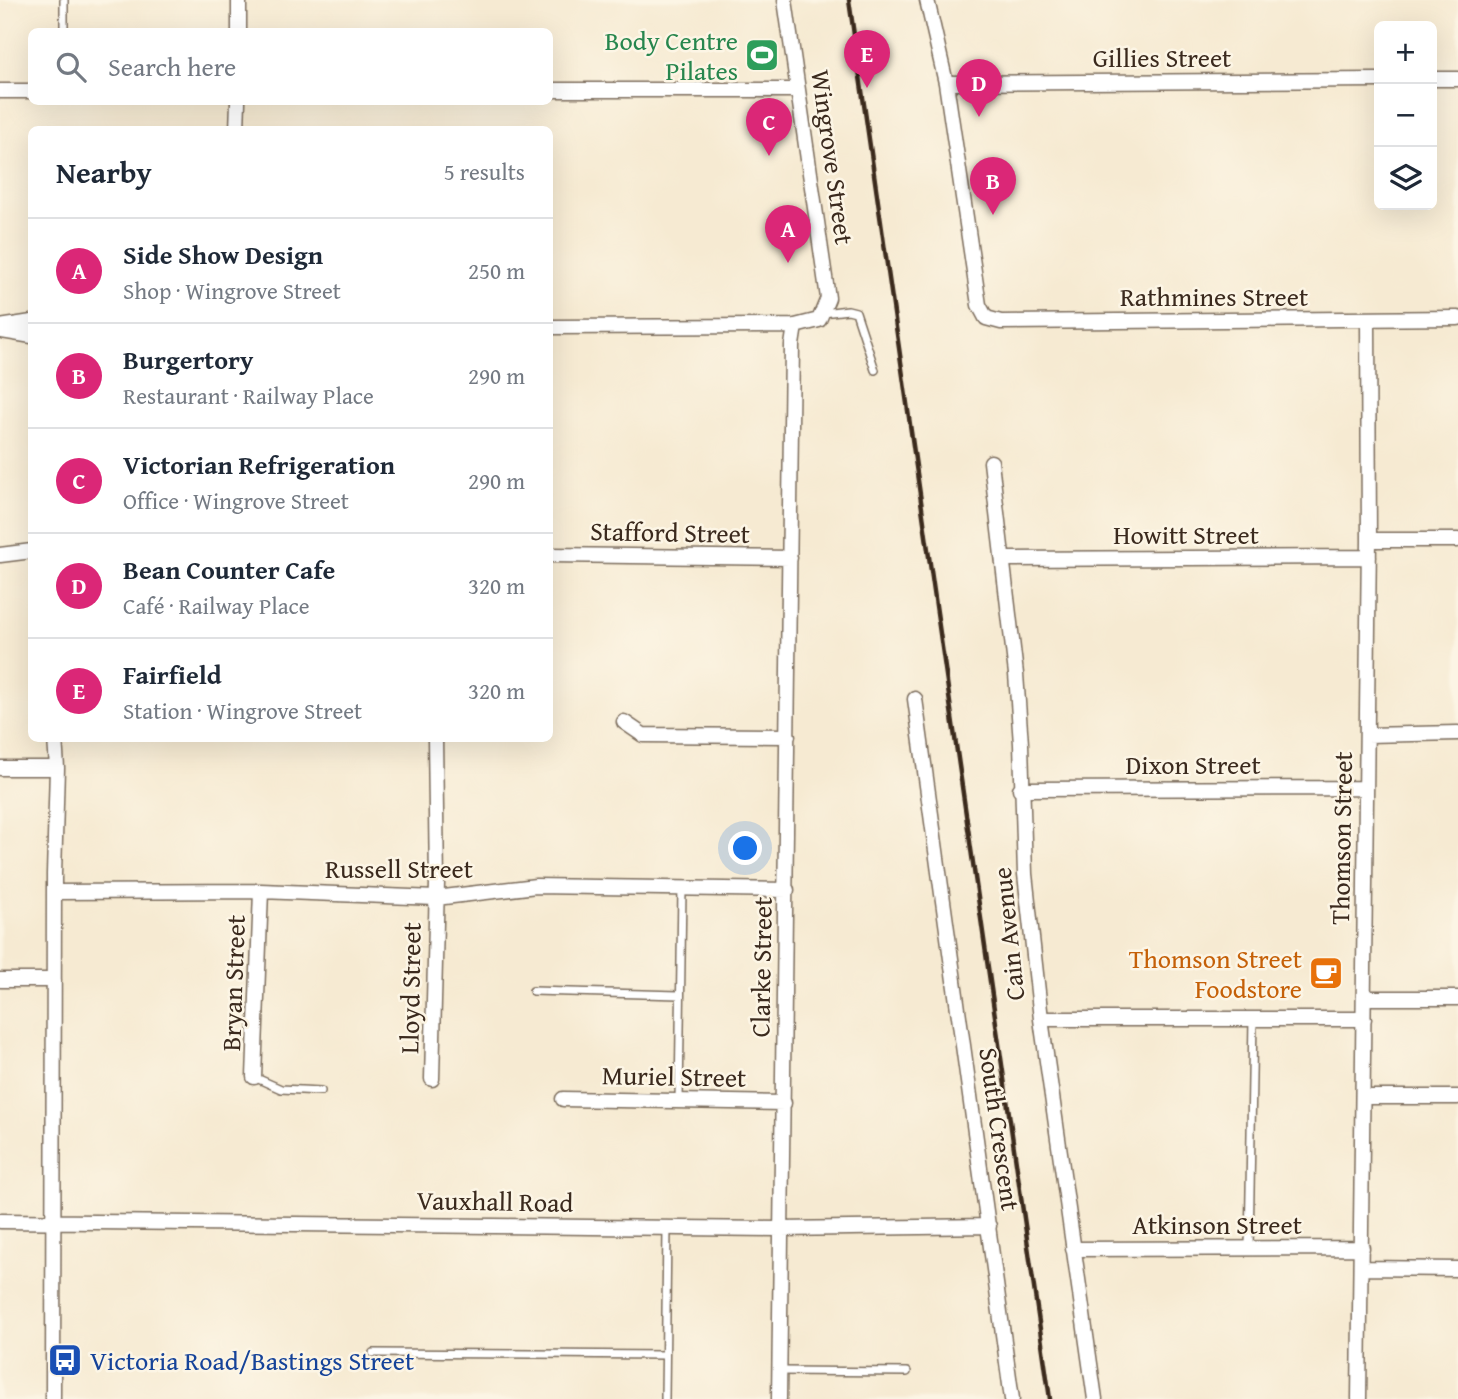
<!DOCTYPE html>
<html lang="en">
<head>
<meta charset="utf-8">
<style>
	body { margin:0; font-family:"Gentium Book Plus",serif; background:#f6f6f7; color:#1f2937 }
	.controls { position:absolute; right:21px; top:21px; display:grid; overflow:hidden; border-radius:10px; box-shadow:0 7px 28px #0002 }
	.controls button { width:63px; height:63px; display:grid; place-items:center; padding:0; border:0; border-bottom:2px solid #e0e1e3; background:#fff; color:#1f2937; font:35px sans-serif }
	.you { position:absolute; left:746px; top:849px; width:24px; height:24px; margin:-18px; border:5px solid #fff; border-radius:50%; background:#1a73e8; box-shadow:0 0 0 10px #1a73e833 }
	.badge { display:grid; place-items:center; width:46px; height:46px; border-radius:50%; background:#db2777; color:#fff; font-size:23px; font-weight:700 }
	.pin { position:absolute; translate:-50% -58px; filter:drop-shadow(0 2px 4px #0008) }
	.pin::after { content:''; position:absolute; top:37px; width:24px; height:21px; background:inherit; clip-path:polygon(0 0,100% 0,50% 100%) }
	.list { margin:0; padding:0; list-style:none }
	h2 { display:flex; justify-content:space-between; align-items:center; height:91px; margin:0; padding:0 28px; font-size:30px }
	h2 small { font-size:23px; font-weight:400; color:#747a83 }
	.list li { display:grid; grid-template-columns:46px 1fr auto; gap:21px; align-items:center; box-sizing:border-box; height:105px; padding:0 28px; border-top:2px solid #e0e1e3 }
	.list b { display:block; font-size:26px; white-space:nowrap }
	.list p { margin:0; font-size:23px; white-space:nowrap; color:#747a83 }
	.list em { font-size:23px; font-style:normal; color:#747a83 }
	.icon { flex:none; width:38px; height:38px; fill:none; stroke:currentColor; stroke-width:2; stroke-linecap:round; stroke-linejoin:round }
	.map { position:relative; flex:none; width:1458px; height:1399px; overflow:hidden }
	.search { position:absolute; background:#fff; box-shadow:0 7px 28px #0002; left:28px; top:28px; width:525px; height:77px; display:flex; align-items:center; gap:18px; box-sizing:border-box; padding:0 24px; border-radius:10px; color:#747a83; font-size:26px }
	.panel { position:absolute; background:#fff; box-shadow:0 7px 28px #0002; left:28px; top:126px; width:525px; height:616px; border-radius:10px }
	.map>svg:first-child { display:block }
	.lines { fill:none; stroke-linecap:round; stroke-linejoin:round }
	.lane-casing { stroke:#7c6d5d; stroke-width:10 }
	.street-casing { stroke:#7c6d5d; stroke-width:17 }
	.lane { stroke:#fff; stroke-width:7 }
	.street { stroke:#fff; stroke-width:14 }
	.rail { stroke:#3b2a1e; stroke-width:4.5 }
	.labels { text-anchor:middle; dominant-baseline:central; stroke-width:5; stroke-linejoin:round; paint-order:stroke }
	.leisure-label { font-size:26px; fill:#27864d; stroke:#fcf5e5; text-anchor:end }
	.street-label { font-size:26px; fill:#3b2a1e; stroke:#fcf5e5 }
	.food-label { font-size:26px; fill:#c56008; stroke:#fcf5e5; text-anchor:end }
	.transit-label { font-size:26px; fill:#164399; stroke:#fcf5e5; text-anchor:start }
</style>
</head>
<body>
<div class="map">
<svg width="1458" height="1399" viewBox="0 0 1458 1399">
	<rect width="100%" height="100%" fill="#fcf5e5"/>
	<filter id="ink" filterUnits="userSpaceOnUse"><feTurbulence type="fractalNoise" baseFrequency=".0143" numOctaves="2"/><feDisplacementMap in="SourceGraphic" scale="14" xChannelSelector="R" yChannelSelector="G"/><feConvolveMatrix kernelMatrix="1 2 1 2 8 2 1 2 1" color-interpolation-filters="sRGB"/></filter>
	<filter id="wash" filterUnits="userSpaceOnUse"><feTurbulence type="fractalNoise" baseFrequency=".00686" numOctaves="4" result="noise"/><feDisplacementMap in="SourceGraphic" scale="28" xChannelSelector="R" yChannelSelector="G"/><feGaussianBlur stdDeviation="1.57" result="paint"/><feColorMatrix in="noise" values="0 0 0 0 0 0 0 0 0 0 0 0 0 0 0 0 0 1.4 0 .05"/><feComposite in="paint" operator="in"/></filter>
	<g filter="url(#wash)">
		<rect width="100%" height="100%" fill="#f6ead2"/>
	</g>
	<g filter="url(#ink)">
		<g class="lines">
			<g class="lane-casing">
				<path id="lane" d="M64 0V32
					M823 313 848 310 856 312 875 370
					M533 991 679 995
					M254 1077 281 1089 321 1091
					M679 1101 682 889
					M1249 1248 1253 1019
					M373 1353 665 1355
					M780 1371 907 1372
					M665 1399 667 1228"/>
			</g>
			<g class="street-casing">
				<path id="street" d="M239 0V32
					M927 0 946 83 979 305 986 318 1001 322 1458 318
					M1432 79H1458
					M946 83 1379 80
					M550 90H798
					M0 91H32
					M237 130 238 102
					M0 327 32 322
					M550 327 795 326 819 320 828 298 785 0
					M2 331 32 336
					M991 462 1016 674 1021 744 1025 874 1041 1019 1095 1399
					M1369 540H1458
					M0 555 32 551
					M550 555 790 558
					M1004 559 1369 557
					M915 699 1012 1399
					M624 722 643 735 788 736
					M1367 735 1458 733
					M0 768H57
					M1020 789 1366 788
					M54 892 261 891 436 898 536 886 787 890
					M0 980H54
					M1364 998H1458
					M1041 1019H1364
					M254 1077 261 891
					M432 1079 437 883 435 738
					M1364 1097H1458
					M563 1099 784 1103
					M0 1221 781 1229 989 1226
					M1073 1249 1362 1248
					M1362 1268 1458 1269
					M53 1399 54 874 57 768 55 738
					M779 1399 792 345 795 326
					M1359 1399 1369 540 1368 319"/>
			</g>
			<use href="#lane" class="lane"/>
			<use href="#street" class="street"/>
			<path class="rail" d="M849 0 1050 1399"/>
		</g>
	</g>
	<defs>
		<g id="stadium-square" transform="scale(1.75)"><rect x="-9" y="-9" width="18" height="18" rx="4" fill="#2e9e5b" stroke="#fcf5e5"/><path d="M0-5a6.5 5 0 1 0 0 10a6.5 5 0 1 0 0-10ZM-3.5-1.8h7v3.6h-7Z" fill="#fff"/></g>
		<g id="cafe-square" transform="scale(1.75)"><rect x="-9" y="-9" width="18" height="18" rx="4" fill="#e8710a" stroke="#fcf5e5"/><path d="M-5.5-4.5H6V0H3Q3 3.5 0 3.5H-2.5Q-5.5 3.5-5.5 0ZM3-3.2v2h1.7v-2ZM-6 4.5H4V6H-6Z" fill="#fff"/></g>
		<g id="bus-square" transform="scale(1.75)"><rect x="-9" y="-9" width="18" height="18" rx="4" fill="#1a4fb4" stroke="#fcf5e5"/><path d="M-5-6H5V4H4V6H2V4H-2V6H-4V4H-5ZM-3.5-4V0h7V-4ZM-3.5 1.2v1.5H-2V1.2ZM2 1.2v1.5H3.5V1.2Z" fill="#fff"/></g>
	</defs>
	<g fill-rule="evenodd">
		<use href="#stadium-square" x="762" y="55"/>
		<use href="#cafe-square" x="1326" y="973"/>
		<use href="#bus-square" x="65" y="1360"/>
	</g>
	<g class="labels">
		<g class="leisure-label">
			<text x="738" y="40">Body Centre<tspan x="738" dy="30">Pilates</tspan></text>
		</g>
		<g class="street-label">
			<text x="1162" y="57">Gillies Street</text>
			<text transform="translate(833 157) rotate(82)">Wingrove Street</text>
			<text x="1214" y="296">Rathmines Street</text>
			<text transform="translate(670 532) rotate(1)">Stafford Street</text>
			<text x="1186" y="534">Howitt Street</text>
			<text x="1193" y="764">Dixon Street</text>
			<text transform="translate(1341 838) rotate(-89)">Thomson Street</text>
			<text x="399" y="868">Russell Street</text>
			<text transform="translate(1008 934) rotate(-96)">Cain Avenue</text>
			<text transform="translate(761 967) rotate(-89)">Clarke Street</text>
			<text transform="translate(233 983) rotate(-88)">Bryan Street</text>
			<text transform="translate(410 988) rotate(-89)">Lloyd Street</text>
			<text transform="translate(674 1076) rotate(1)">Muriel Street</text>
			<text transform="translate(1000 1129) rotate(82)">South Crescent</text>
			<text transform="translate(495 1201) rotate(1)">Vauxhall Road</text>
			<text x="1217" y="1224">Atkinson Street</text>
		</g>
		<g class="food-label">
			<text x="1302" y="958">Thomson Street<tspan x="1302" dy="30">Foodstore</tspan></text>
		</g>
		<g class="transit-label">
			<text x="90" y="1360">Victoria Road/Bastings Street</text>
		</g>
	</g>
</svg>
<div class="controls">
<button>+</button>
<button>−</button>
<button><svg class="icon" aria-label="layers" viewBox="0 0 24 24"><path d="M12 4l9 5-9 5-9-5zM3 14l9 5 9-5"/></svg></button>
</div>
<div class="you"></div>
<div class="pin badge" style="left:788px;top:263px">A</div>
<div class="pin badge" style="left:993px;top:215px">B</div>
<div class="pin badge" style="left:769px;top:156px">C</div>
<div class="pin badge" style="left:979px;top:117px">D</div>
<div class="pin badge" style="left:867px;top:88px">E</div>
<div class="search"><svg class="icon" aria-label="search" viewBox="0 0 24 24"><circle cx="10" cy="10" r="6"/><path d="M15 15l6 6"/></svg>Search here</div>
<section class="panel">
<h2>Nearby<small>5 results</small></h2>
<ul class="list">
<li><span class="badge">A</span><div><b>Side Show Design</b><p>Shop · Wingrove Street</p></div><em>250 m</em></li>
<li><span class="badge">B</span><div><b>Burgertory</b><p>Restaurant · Railway Place</p></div><em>290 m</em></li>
<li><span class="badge">C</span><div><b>Victorian Refrigeration</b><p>Office · Wingrove Street</p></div><em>290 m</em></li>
<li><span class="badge">D</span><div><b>Bean Counter Cafe</b><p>Café · Railway Place</p></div><em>320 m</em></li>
<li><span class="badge">E</span><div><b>Fairfield</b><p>Station · Wingrove Street</p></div><em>320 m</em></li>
</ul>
</section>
</div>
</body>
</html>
